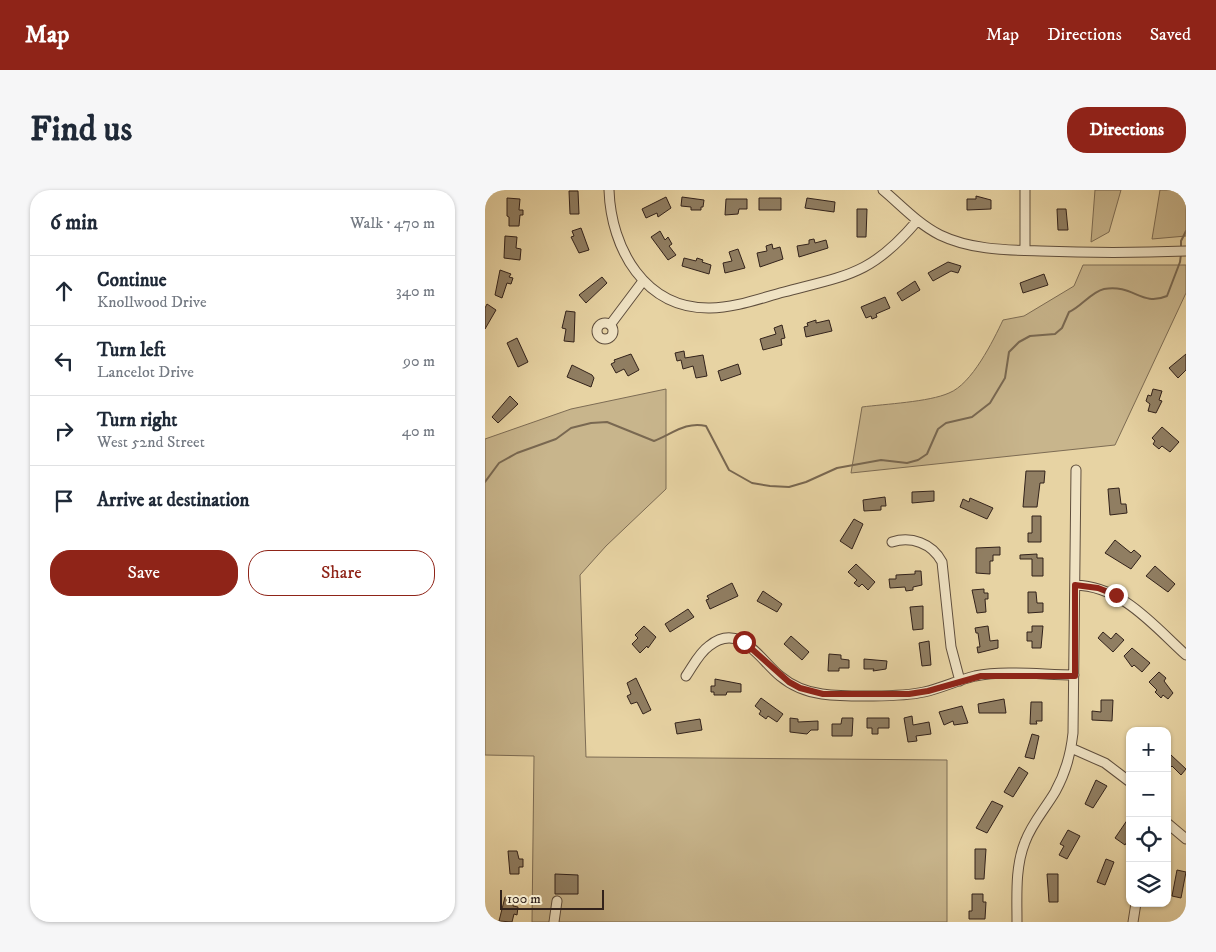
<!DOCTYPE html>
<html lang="en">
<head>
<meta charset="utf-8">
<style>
	body { margin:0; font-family:"IM FELL DW Pica",serif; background:#f6f6f7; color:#1f2937 }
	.controls { position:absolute; right:15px; bottom:15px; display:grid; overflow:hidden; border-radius:10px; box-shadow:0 1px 4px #0004 }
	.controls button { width:45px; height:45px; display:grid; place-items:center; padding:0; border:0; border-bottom:1px solid #e0e1e3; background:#fff; color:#1f2937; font:25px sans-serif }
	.scale { position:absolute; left:15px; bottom:12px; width:104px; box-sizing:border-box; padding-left:5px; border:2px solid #32221b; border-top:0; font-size:14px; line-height:18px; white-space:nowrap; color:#32221b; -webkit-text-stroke:4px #efe2c3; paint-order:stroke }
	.stop { position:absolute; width:15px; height:15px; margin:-11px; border:4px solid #8f2418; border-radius:50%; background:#fff }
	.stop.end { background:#8f2418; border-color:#fff; box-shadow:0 1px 5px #0008 }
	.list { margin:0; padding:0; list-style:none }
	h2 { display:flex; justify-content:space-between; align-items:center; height:65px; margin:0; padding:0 20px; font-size:21px }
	h2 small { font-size:16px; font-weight:400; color:#747a83 }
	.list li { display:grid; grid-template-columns:32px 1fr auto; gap:15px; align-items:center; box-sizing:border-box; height:70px; padding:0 20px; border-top:1px solid #e0e1e3 }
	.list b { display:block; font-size:19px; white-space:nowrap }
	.list p { margin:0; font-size:16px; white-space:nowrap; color:#747a83 }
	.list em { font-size:16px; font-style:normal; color:#747a83 }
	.actions { display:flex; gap:10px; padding:15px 20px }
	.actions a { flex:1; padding:11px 0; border:1px solid #8f2418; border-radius:20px; text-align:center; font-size:18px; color:#8f2418 }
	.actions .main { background:#8f2418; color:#fff }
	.icon { flex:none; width:28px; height:28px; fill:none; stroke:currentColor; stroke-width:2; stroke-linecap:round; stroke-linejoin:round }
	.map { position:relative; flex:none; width:701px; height:732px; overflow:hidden; border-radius:20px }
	header { display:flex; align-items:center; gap:30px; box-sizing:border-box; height:70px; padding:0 25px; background:#8f2418; color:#fff }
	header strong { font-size:24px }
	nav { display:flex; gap:28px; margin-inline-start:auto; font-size:18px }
	.intro { display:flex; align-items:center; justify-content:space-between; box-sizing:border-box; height:120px; padding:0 30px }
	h1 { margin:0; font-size:35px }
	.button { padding:12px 22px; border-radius:20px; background:#8f2418; color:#fff; font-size:18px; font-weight:700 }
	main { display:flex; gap:30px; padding:0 30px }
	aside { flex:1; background:#fff; border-radius:20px; box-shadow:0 1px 4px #0004 }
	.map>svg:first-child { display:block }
	.green { fill:#c8b58c; stroke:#7d6c54 }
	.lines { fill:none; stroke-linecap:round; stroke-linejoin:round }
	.stream { stroke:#796851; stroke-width:2 }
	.building { fill:#907e62; stroke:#32221b }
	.minor-casing { stroke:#5f4e3d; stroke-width:11 }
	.minor { stroke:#efe2c3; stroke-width:9 }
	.route { stroke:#8f2418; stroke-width:6 }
</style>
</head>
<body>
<header>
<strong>Map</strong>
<nav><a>Map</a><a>Directions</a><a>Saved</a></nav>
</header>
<div class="intro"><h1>Find us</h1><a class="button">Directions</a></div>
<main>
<aside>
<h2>6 min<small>Walk · 470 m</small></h2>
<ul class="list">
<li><svg class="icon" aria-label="ahead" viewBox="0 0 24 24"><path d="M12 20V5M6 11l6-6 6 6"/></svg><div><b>Continue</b><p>Knollwood Drive</p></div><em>340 m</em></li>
<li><svg class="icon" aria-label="left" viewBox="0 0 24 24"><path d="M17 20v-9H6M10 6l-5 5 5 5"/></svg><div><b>Turn left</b><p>Lancelot Drive</p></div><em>90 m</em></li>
<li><svg class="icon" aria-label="right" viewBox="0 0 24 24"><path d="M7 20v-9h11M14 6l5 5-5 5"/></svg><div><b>Turn right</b><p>West 52nd Street</p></div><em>40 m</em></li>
<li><svg class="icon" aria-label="arrive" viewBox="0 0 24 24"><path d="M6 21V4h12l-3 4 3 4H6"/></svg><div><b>Arrive at destination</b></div></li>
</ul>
<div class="actions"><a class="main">Save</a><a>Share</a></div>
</aside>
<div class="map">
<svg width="701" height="732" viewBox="0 0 701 732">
	<rect width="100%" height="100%" fill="#e7d3a3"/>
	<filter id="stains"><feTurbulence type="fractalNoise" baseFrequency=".004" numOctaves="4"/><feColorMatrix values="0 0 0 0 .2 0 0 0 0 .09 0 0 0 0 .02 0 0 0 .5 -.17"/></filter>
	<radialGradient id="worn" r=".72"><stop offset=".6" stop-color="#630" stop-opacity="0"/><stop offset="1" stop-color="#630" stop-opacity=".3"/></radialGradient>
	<path class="green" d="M610 0H636L624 42 606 52Z
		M675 0H701V46L667 49Z
		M598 75H701V103L630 255 366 283 377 217C400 214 444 212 464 203 487 194 508 151 518 130L539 126 589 96Z
		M181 199V299L121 356 95 385 101 567 462 570V732H47L49 566 0 565V249L86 219Z"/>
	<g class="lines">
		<path class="stream" d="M696 59V51L701 41
			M0 292 14 273 32 263 71 249 86 238 106 233 122 232 169 251C187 244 201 231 221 236L244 280 267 293 285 296 304 297 321 292 352 278 396 270 422 273 433 270 442 264 453 239 461 233 487 227 505 213 520 188 524 162 534 152 545 146 570 144 577 138 584 122C596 117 606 102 619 99 649 94 656 117 682 106L695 72 696 64"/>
	</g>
	<path class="building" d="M84 1H93L94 24H85Z
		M491 6 506 10V19L482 20V9H491Z
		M181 7 186 18 173 27 172 23 161 28 157 19Z
		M197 7 219 10 218 17H216V20H206V17L196 16Z
		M22 8 35 9 34 20H38V25H35L34 36H24V27L22 26Z
		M274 8H296V20H274Z
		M322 8 350 12 349 22 320 18Z
		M241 9H262V19H254L253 24 240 25Z
		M372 19H382L381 47H372Z
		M572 19H581L583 40H573Z
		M96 38 104 60 94 63 86 47 89 46 87 41Z
		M175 41 180 50 183 47 187 54 184 56 191 65 183 70 166 47Z
		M20 46 32 47 31 58 36 59 35 70 19 68Z
		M329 49 330 53 341 50 343 58 314 67 312 56 324 54V50Z
		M287 54 288 59 295 57 298 69 275 77 272 63 282 61 281 56Z
		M253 59 260 78 240 83 238 73 247 71 244 62Z
		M199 68 211 71 212 68 218 70 217 72 226 75 224 84 197 76Z
		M463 72 476 76 473 83 466 81 448 91 443 83Z
		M15 80 26 84 24 87 28 88 26 94 22 93 17 108 10 105Z
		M559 84 563 95 538 103 535 93Z
		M117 87 122 93 101 113 94 105Z
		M430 91 435 100 417 111 412 103Z
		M400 107 405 118 391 124 392 127 387 129 386 126 381 128 376 117Z
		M2 114 11 120 0 139V118Z
		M81 121 90 122 89 152 79 151 81 139 77 138Z
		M331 130V133L344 130 347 141 321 147 319 137 323 136 322 133Z
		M297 135 300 148 296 149 297 155 278 160 275 149 291 144 289 138Z
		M32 148 43 172 33 177 22 153Z
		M199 161 200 168 218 165 222 186 211 188 208 176 198 179 196 170 192 171 190 163Z
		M146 164 154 180 143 186 139 179 131 183 126 174 130 172 129 170Z
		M701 164V180L693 188 684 178Z
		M253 174 256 184 236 191 233 181Z
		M87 175 107 185 109 188 106 197 82 187Z
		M668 199 677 201 674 210 677 211 671 223 663 221 665 214 661 211 663 205 666 206Z
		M25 206 33 214 13 233 7 227Z
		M677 237 694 252 685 262 677 256 674 259 668 254 670 251 667 248Z
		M541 281H560L559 293H555L552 317H538Z
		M634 298 636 314H641L642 323 625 325 623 299Z
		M449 301V311L427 313V302Z
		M400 307 401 316H396V320L379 321 378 310Z
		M485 308 508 318 502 329 475 317 478 309 484 312Z
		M547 326H556V352H543V343H547Z
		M369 329 378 334 367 359 355 351Z
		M630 350 646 363 649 360 656 366 646 379 620 363Z
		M515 357V365H508V371H505V384L491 383V358Z
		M552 364V368H558V386H547V369H535V365Z
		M371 374 390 392 383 400 377 394 374 397 369 393 372 390 363 382Z
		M670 376 690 394 683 402 661 386Z
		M430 381H436L437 395 428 397V400L421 401 420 397 405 398 404 389H411V385L430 384Z
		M247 393 253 406 225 419 221 410 224 409 222 406Z
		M499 399V403H503V409H500L501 422 492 423 487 400Z
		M278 401 297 414 292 422 272 411Z
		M543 402H551L552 413H558V422L543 423Z
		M438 416V439L428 440 425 417Z
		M203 419 209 427 185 442 180 434Z
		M159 436 171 447 163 458 162 456 155 463 147 454 153 448 150 445Z
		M503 436 505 451 513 450V458L493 463 492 457H495L493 443H491L490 438Z
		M547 436H558L556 458H547V451H542V442H547Z
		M618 442 626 449 631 443 639 450 628 462 613 448Z
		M306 446 324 462 317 470 299 454Z
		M444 451 446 475 437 476 434 453Z
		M647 458 665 473 657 482 649 475 647 477 639 466Z
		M344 464 356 465V469L364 470V478H354V481H343Z
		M379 469 402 471 401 479 388 481 389 479H379Z
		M674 482 681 488 679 491 688 503 683 509 678 505 676 508 670 502 672 500 664 492Z
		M151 488 166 520 158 524 152 512 146 514 142 506 146 504 142 493Z
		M230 489 256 494V502H242L241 505H229V502H226V496H230Z
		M276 508 298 524 292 532 283 526 281 529 274 524 276 521 270 516Z
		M519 509 521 523H494L493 514Z
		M616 510H628L627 531 607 530V521L616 522Z
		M546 512H557V531H551L552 534H545Z
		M477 516 483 533 469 535 468 531 459 535 454 522Z
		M427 526 428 535 444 532 446 544 431 546 432 551 423 552 419 528Z
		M305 528 313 529V532L333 531V540H326L322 544 305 542Z
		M357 528H368L367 546H347V534H356Z
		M382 528H404V538H393V544H387V538H382Z
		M215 529 217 540 192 544 190 533Z
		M547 544 554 546 549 569 540 567Z
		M686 565 701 579 696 585 687 576 682 581V569Z
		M534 577 543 583 528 607 519 602Z
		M611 590 622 596 608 618 600 614Z
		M507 611 518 616 502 643 491 638Z
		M645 626V647L640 655 630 648Z
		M583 640 595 646 582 669 574 665 579 656 575 654Z
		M490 659H501L499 689H490Z
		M23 661H32L34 669H38V677H34V684H25Z
		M621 669 629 672 620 695 612 692Z
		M692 680 701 682 696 708 687 706Z
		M70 684 93 685V704H70Z
		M562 684H573V712H564Z
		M487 704H498V712H501L500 729H484V721H487Z
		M20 707 29 709 28 716 33 717 32 725 29 724 27 732 14 731Z"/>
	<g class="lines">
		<g class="minor-casing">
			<path id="minor" d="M124 0C126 59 160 119 225 118 250 118 276 108 299 102 364 85 387 84 432 31
				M398 0C416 15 433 34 455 45 486 60 522 60 556 61 604 63 652 63 701 61
				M540 60V0
				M112 141a8 8 0 1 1 16 0a8 8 0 1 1-16 0Z
				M125 135 158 91
				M407 352C426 346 447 353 457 372L466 457 475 491
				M590 395C637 396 669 436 701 465
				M201 486C208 476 214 463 224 456 255 431 275 470 295 486 307 496 322 502 337 504 360 507 417 507 439 502 457 498 473 490 490 486 520 480 559 485 589 485
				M586 558 620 573 645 592
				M682 633 701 649
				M69 732 72 711
				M532 732C532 705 530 677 540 652 547 633 560 619 570 602 580 584 586 563 588 543L591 280
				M648 732 651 713"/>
		</g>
		<use href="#minor" class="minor"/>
	</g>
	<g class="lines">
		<path class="route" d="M259 452 304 492 315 498 338 504H424L443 501 496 486H590V395L613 398 631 405"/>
	</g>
	<rect width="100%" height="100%" filter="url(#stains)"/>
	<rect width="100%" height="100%" fill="url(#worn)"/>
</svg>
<div class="controls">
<button>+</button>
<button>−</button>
<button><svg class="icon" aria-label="locate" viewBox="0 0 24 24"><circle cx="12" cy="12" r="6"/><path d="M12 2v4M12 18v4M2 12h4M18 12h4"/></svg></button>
<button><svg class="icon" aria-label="layers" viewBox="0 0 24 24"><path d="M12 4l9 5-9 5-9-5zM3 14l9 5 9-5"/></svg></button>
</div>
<div class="scale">100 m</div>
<div class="stop" style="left:259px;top:452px"></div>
<div class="stop end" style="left:631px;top:405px"></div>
</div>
</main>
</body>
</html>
